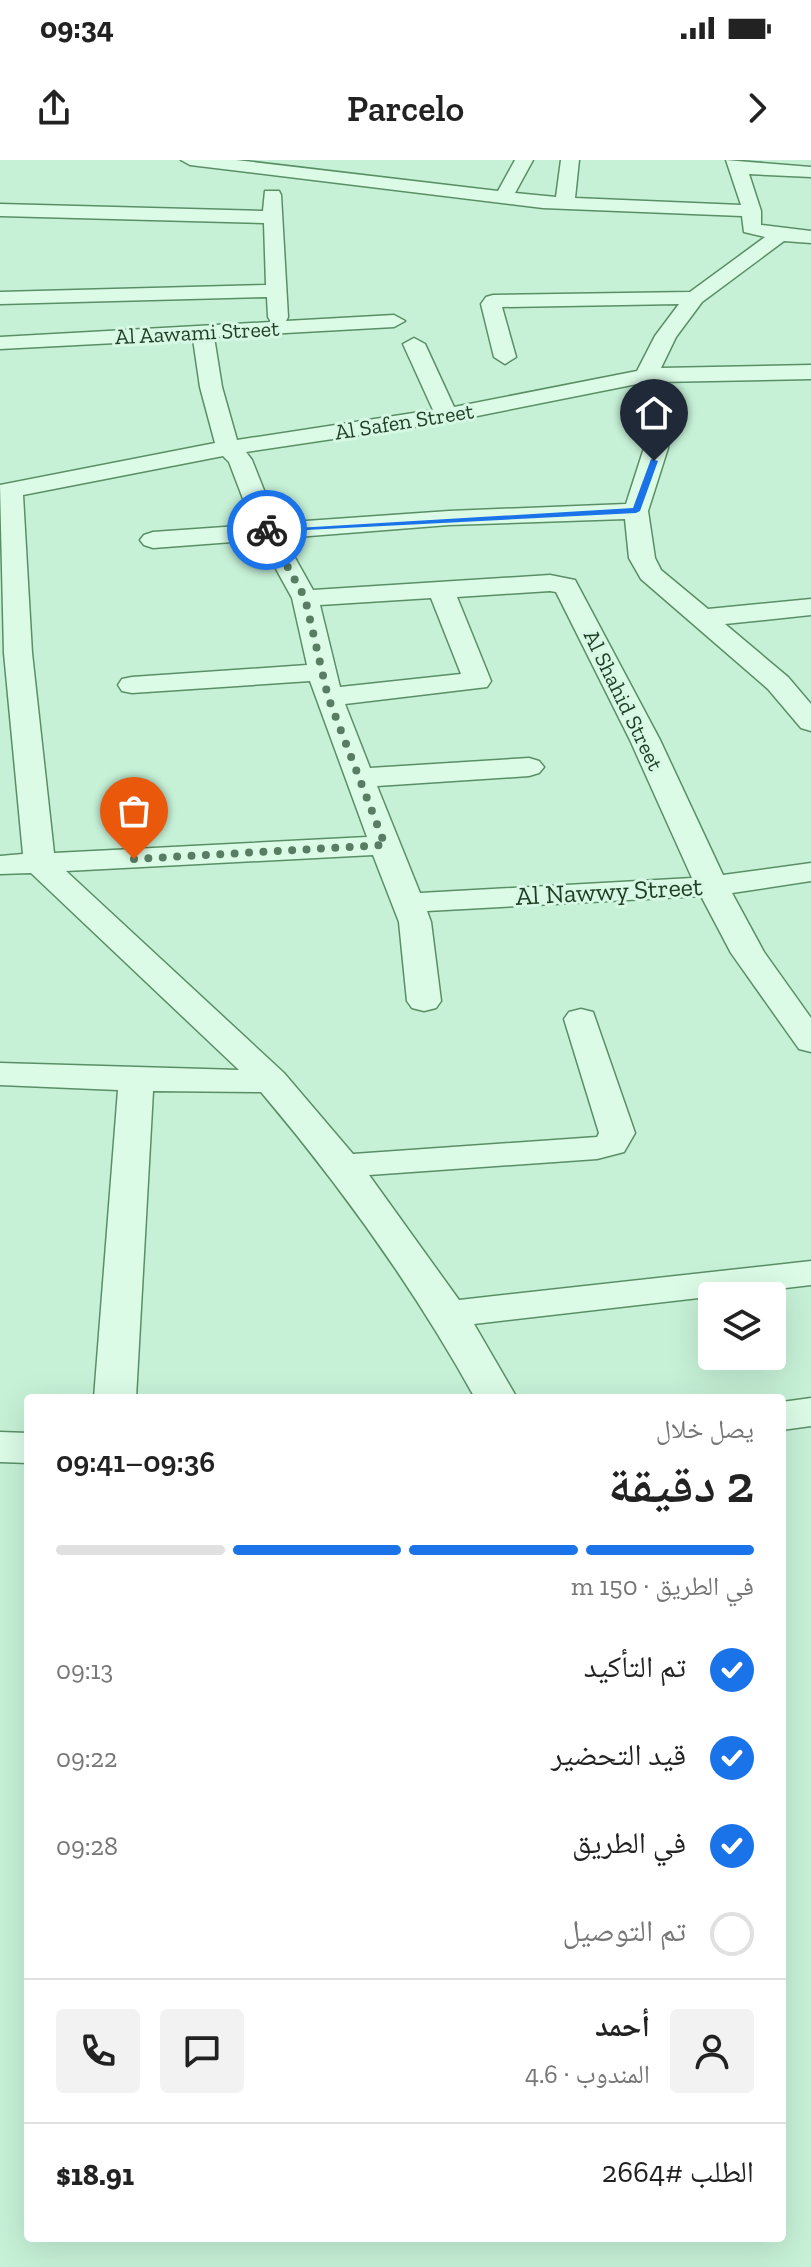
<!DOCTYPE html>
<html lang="ar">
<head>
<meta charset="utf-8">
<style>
  body { margin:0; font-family:"Zilla Slab","Noto Naskh Arabic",serif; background:#f2f2f2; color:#222; direction:rtl; height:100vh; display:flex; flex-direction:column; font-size:30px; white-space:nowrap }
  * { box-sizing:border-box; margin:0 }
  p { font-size:26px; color:#767676 }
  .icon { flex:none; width:44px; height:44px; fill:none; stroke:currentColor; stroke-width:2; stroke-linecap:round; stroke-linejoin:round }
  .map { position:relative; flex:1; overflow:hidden; direction:ltr }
  .details { position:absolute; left:24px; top:1234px; width:762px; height:848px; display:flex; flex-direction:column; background:#fff; border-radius:8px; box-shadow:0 8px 32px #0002; direction:rtl }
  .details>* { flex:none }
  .controls { position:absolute; left:698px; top:1122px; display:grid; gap:16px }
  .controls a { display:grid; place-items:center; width:88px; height:88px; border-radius:8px; background:#fff; box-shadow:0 8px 32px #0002; font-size:40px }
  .pin { position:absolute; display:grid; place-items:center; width:68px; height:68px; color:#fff; margin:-82px -34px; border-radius:50% 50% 50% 0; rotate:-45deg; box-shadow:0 0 8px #0007 }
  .pin .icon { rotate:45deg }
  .courier { position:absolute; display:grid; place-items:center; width:80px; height:80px; margin:-40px; border:6px solid #1a73e8; border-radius:50%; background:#fff; color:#222; box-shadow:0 2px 10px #0007 }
  .headline em { font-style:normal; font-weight:600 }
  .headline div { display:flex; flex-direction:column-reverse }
  .headline { display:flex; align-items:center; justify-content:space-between; height:136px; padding:0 32px }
  h1 { font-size:52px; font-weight:600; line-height:60px }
  .bar { display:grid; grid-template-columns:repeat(4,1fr); gap:12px 8px; align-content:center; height:96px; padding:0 32px }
  .bar i { height:10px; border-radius:6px; background:#e0e0e0 }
  .bar .selected { background:#1a73e8 }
  .bar p { grid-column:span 4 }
  .line { display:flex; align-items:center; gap:20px; padding:0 32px; border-top:2px solid #e0e0e0 }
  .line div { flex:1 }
  .round { display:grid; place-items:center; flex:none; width:84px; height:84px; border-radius:8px; background:#f2f2f2 }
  ol { padding:0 32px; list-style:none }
  li { display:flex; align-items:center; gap:24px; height:88px }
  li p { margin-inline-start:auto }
  li .icon { padding:8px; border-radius:50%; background:#1a73e8; color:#fff; stroke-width:4 }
  li:last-child { color:#767676 }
  li i { width:44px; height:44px; border:4px solid #e0e0e0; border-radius:50% }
  .status { display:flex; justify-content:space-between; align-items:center; height:56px; padding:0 40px; background:#fff; direction:ltr }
  .status svg { height:22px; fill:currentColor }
  header { display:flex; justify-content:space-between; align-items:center; height:104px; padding:0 32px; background:#fff; font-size:36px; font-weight:600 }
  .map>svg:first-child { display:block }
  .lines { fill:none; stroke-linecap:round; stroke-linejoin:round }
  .street-casing { stroke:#5a8f66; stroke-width:3 }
  .street { fill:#dbfbe7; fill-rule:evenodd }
  .route { fill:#1a73e8 }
  .done { stroke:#597d63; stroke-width:8; stroke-dasharray:0 14.4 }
  .labels { text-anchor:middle; stroke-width:6; stroke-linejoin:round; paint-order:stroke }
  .far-street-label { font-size:22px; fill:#1f3e24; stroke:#d7f8e4 }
  .street-label { font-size:26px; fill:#1f3e24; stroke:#d7f8e4 }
</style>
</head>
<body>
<div class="status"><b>09:34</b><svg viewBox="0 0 49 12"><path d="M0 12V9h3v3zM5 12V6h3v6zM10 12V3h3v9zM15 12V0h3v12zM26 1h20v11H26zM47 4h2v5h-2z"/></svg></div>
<header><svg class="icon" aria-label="forward" viewBox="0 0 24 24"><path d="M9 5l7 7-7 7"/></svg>Parcelo<svg class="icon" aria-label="share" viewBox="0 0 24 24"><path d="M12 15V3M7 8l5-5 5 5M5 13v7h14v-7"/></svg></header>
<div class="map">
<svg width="811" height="2107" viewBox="0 0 811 2107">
  <rect width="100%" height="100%" fill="#c6f1d7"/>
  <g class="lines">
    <defs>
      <g id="street">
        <path d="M181 0H236L498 31 515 0H533L515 33 556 37 561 0H579L575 38 741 45 726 0 811 7V17L749 14 761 51V65L811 71V83L784 81 702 142 676 177 661 208 811 205V219L658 222 669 270 668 288 648 351 655 398 661 410 708 449 811 439V455L725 464 788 517 811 544V571L801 568 768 529 641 419 629 398 625 359 449 365 284 378 313 430 550 415 575 420 660 580 723 715 811 703V721L732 733 764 792 811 858V892L799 889 731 793 701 736 427 751 431 762 441 841 436 848 424 851 412 848 407 841 399 762 373 695 66 711 284 913 353 994 597 977 599 973 564 859 569 852 581 849 593 852 635 973 624 992 597 999 369 1015 459 1140 811 1101V1125L474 1164 517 1238H475C414 1128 342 1028 261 932L153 931 136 1238H94L118 930 0 925V903L239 910 31 713 0 714V696L23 694 4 493 0 325 215 283 200 227 193 179 0 189V177L271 162 268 157 267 137 0 144V132L266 125 264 63 0 56V44L263 51 265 31H279L281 35 288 157 286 161 394 155 405 161 394 167 214 177 222 227 237 280 433 250 403 184 414 178 425 184 454 247 637 211 655 176 679 144 502 147 516 197 505 204 494 197 481 144 486 137 493 135 690 132 765 77 744 72 742 56 543 48 190 5ZM637 224 645 270 644 288 626 344 449 351 277 363 252 300 246 292 447 262ZM223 296 229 302 253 365 153 372 144 375 140 380 144 385 153 388 260 380 292 438 307 505 132 517 122 519 118 525 122 531 132 533 310 521 367 677 54 693 32 493 23 335ZM550 431 556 432 630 580 692 718 420 733 377 626 529 616 539 613 544 607 539 601 529 598 370 608 345 544 487 527 491 521 457 437ZM431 438 461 514 340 527 320 445Z"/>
        <polygon points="811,1238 811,1266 782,1270 782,1242"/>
        <polygon points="0,1272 28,1273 28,1303 0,1302"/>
      </g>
    </defs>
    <!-- street casing -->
    <use href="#street" class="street-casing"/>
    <!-- street -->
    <use href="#street" class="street"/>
  </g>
  <!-- route -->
  <polygon class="route" points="651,299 658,301 640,351 636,353 267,372 263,370 633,348"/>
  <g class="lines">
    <!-- done -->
    <polyline class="done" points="134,699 385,685 328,537 305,438 267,370"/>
  </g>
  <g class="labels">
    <!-- far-street labels -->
    <g class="far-street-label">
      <text transform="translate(197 172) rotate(-3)" y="8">Al Aawami Street</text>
      <text transform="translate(404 261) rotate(-9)" y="8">Al Safen Street</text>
      <text transform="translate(624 540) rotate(64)" y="8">Al Shahid Street</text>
    </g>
    <!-- street labels -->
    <g class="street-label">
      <text transform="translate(609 731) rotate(-3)" y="9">Al Nawwy Street</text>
    </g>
  </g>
</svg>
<div class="controls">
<a><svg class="icon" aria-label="layers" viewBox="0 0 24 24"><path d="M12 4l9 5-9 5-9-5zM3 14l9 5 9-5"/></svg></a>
</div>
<div class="pin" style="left:134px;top:699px;background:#ea580c"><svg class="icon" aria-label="bag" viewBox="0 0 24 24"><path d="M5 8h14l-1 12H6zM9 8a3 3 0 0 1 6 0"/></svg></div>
<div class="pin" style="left:654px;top:301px;background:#1f2937"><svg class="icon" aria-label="home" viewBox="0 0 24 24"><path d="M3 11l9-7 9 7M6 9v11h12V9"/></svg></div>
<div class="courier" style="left:267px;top:370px"><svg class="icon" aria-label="bike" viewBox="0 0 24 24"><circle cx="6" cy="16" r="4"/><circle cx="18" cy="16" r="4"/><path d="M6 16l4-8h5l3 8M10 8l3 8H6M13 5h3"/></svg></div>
<section class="details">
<div class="headline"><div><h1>2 دقيقة</h1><p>يصل خلال</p></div><em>09:36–09:41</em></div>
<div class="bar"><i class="selected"></i><i class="selected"></i><i class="selected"></i><i></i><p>في الطريق · 150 m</p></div>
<ol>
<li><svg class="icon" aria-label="check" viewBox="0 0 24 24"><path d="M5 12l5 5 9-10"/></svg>تم التأكيد<p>09:13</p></li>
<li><svg class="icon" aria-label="check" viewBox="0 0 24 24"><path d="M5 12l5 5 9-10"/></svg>قيد التحضير<p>09:22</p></li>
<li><svg class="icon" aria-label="check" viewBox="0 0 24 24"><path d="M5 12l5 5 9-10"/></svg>في الطريق<p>09:28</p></li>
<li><i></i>تم التوصيل</li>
</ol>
<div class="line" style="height:144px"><a class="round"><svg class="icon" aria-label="person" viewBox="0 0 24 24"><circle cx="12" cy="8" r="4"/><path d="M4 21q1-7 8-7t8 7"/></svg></a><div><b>أحمد</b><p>المندوب · 4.6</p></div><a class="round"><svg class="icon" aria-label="chat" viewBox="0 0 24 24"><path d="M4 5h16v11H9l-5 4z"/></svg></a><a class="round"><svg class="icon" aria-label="phone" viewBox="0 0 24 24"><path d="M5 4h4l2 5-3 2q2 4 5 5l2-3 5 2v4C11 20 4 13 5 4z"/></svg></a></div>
<div class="line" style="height:104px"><div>الطلب #2664</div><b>$18.91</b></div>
</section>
</div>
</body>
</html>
